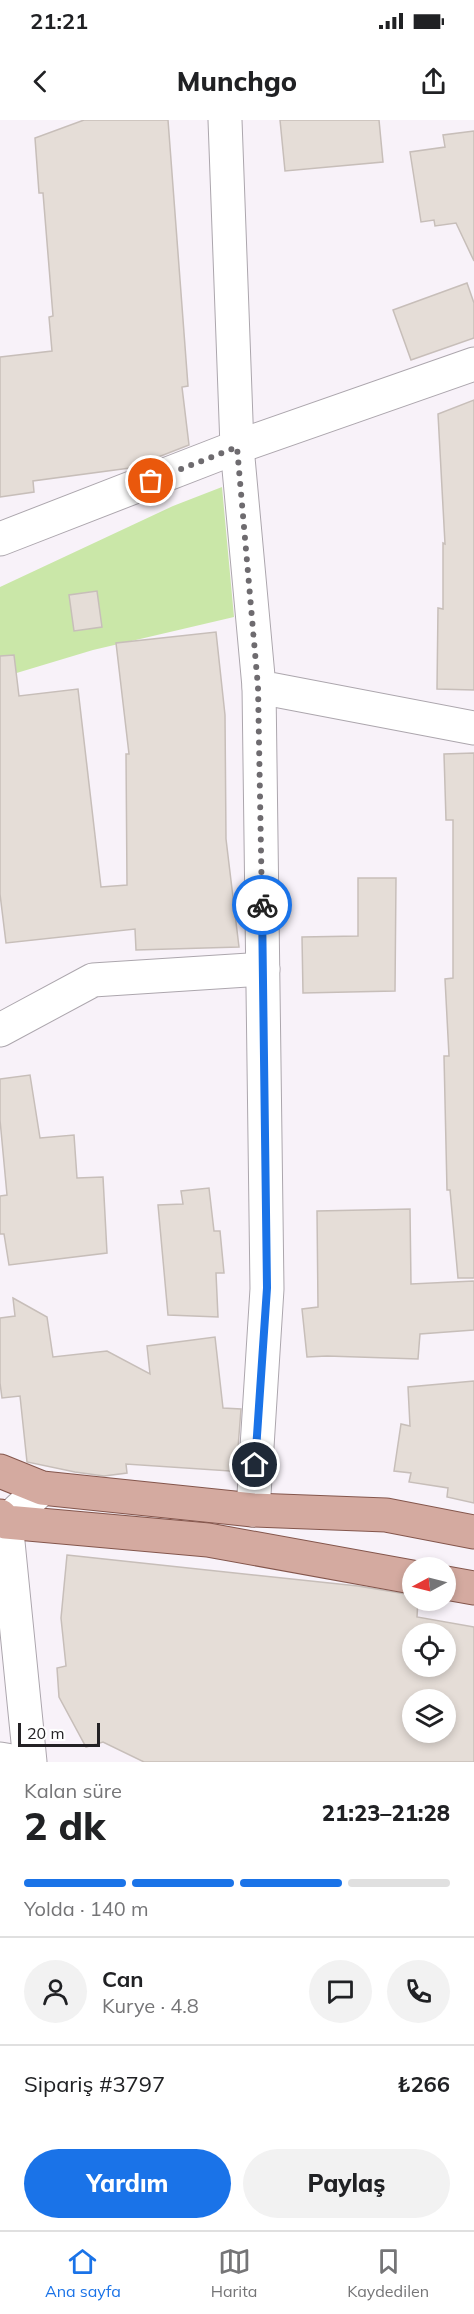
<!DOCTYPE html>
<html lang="tr">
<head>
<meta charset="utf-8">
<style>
  body { margin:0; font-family:Mulish,sans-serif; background:#f2f2f2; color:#202124; height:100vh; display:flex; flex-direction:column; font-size:22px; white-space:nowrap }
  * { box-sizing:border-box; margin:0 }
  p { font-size:20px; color:#757577 }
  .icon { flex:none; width:33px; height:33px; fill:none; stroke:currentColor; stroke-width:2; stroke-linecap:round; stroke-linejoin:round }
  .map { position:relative; height:1642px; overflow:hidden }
  .panel { display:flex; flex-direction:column; background:#fff; flex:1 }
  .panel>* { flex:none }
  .needle { width:39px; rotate:263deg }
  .buttons { position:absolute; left:402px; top:1437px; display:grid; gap:12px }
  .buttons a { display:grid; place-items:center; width:54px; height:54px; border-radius:50%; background:#fff; box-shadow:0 3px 9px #0003; font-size:30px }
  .scale { position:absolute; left:18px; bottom:15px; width:82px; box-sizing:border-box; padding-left:6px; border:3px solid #242225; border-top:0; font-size:16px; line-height:21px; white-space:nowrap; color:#242225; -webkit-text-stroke:4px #fff; paint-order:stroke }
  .pin { position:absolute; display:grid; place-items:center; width:51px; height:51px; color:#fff; margin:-26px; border:3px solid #fff; border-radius:50%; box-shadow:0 2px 6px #0007 }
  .courier { position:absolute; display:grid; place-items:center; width:60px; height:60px; margin:-30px; border:4px solid #1a73e8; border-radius:50%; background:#fff; color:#222; box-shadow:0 2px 8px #0007 }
  .summary em { font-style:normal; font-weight:800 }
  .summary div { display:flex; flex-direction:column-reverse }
  .summary { display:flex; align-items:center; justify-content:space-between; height:102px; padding:0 24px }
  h1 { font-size:39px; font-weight:800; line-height:45px }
  .bar { display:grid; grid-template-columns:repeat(4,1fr); gap:9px 6px; align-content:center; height:72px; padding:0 24px }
  .bar i { height:8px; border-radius:4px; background:#e0e0e0 }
  .bar .current { background:#1a73e8 }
  .bar p { grid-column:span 4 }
  .line { display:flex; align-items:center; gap:15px; padding:0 24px; border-top:2px solid #e0e0e0 }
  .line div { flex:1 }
  .round { display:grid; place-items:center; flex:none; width:63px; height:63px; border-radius:32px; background:#f2f2f2 }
  .button { display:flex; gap:12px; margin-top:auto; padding:12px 24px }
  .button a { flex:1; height:69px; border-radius:36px; background:#1a73e8; color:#fff; font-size:24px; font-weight:800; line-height:69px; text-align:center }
  .button a+a { background:#f2f2f2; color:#202124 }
  .status { display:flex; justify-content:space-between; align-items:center; height:42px; padding:0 30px; background:#fff; direction:ltr }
  .status svg { height:16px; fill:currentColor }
  header { display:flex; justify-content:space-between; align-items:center; height:78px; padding:0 24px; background:#fff; font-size:27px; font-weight:800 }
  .dock { display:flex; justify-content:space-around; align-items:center; height:84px; border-top:2px solid #e0e0e0; background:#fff; font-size:16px; color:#757577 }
  .dock a { display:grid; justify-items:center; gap:3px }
  .dock .current { color:#1a73e8 }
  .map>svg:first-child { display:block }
  .green { fill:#cae7a8 }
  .building { fill:#e5ddd7; stroke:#c7beb9; stroke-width:1.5; fill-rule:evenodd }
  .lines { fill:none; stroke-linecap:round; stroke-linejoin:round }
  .minor-casing { stroke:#aca6ad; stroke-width:35 }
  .major-casing { stroke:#84564c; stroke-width:35 }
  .minor { stroke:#fff; stroke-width:33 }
  .major { stroke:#d4aaa0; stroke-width:33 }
  .done { stroke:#6e6b6f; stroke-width:6; stroke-dasharray:0 10.8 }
  .route { stroke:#1a73e8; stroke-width:8 }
</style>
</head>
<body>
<div class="status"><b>21:21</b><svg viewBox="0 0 49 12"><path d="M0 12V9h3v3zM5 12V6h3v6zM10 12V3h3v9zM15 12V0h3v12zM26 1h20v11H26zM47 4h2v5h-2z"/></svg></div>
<header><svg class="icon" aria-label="back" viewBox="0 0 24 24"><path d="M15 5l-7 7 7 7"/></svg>Munchgo<svg class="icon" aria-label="share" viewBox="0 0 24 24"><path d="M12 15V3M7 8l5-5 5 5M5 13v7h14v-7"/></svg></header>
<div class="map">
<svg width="474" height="1642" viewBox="0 0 474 1642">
  <rect width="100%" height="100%" fill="#f8f2f9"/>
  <!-- green -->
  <polygon class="green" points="222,367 234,497 93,530 0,558 0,467 173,386"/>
  <!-- building -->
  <g class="building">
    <polygon points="84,0 168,0 188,266 182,267 189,325 130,348 33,361 34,372 0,377 0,237 52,231 49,197 53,196 43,73 39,73 35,18"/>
    <polygon points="280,0 379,0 383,42 285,51"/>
    <polygon points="474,11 474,141 456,103 435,106 434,100 421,102 410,32 445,27 443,15"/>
    <polygon points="467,163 474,183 474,218 411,240 393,190"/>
    <polygon points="474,280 474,570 437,569 438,488 443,489 443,423 445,424 438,294"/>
    <polygon points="97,471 102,507 74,511 69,475"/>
    <polygon points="216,512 225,595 226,719 239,827 136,830 135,809 6,823 0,774 0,536 14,535 19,576 78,569 101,767 127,765 126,634 129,634 116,523"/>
    <polygon points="474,633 474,1158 458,1158 450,1070 447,1070 444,936 449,936 445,859 453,858 453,700 446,700 444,634"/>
    <polygon points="358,758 396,758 395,871 303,873 302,817 358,816"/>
    <polygon points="30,955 40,1018 74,1015 77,1058 103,1057 107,1133 9,1145 4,1114 0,1114 0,1076 7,1075 0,1000 0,959"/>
    <polygon points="209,1068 214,1111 220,1111 224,1153 216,1153 218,1197 168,1195 158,1085 183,1084 181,1071"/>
    <polygon points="410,1089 411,1164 474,1161 474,1210 420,1214 418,1239 327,1236 307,1237 302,1189 318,1187 317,1091"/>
    <polygon points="13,1178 47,1197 53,1237 107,1231 150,1254 147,1226 215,1217 223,1288 241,1289 237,1341 231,1340 230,1351 126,1344 127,1353 104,1356 75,1352 27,1342 20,1276 2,1278 0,1263 0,1198 15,1196"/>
    <polygon points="474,1261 474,1383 447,1377 448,1368 409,1362 411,1353 394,1351 401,1304 410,1306 408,1267"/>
    <path d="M67 1435 358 1466 412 1475V1480H418L417 1497 474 1507V1642H144L103 1622 86 1627 59 1577 57 1548 66 1546 61 1498ZM412 1514H446V1546H412ZM412 1580H446V1612H412Z"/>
  </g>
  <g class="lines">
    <defs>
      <g id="minor">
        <polyline points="225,0 237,327 259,567 474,608"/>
        <polyline points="0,419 237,327 474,244"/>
        <polyline points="0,910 93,860 263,849"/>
        <polyline points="253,1390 267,1169 259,567"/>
        <polyline points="0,1639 18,1642"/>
        <polyline points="30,1642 6,1402 42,1368"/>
      </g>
      <g id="major">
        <polyline points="0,1351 42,1368 253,1390 386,1395 474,1412"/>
        <polyline points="0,1396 6,1402 208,1420 412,1457"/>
        <polyline points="446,1463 474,1468"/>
      </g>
    </defs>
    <!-- minor casing -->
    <use href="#minor" class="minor-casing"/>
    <!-- major casing -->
    <use href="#major" class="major-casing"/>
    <!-- minor -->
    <use href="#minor" class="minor"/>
    <!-- major -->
    <use href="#major" class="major"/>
  </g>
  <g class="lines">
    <!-- done -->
    <polyline class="done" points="151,361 237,327 258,567 262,785"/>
    <!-- route -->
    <polyline class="route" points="255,1345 267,1168 262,785"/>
  </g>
</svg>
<div class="buttons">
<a><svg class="needle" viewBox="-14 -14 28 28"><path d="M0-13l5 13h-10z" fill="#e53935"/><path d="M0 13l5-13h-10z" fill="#757577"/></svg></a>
<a><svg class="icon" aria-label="locate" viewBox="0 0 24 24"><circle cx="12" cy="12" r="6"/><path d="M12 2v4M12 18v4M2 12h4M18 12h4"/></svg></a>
<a><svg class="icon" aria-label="layers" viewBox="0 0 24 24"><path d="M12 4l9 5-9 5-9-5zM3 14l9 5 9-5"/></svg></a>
</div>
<div class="scale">20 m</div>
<div class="pin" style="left:151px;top:361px;background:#ea580c"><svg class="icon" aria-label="bag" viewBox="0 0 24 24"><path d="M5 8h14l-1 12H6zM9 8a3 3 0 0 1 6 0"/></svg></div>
<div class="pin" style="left:255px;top:1345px;background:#1f2937"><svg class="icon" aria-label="home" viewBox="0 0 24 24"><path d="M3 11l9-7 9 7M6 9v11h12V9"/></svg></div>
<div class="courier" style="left:262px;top:785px"><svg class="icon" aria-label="bike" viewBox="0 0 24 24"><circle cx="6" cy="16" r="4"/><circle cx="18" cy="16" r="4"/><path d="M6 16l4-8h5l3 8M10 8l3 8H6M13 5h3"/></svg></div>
</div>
<section class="panel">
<div class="summary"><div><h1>2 dk</h1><p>Kalan süre</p></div><em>21:23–21:28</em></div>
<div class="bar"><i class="current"></i><i class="current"></i><i class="current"></i><i></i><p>Yolda · 140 m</p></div>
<div class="line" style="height:108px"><a class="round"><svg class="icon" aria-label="person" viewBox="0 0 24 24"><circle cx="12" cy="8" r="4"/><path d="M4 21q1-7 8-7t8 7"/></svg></a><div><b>Can</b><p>Kurye · 4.8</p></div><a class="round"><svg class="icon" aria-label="chat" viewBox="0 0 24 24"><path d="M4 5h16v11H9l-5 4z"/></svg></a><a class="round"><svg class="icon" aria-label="phone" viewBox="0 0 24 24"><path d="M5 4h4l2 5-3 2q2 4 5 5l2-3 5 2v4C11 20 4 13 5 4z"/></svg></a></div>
<div class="line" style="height:78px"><div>Sipariş #3797</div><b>₺266</b></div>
<div class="button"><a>Yardım</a><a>Paylaş</a></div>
</section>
<nav class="dock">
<a class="current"><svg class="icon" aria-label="home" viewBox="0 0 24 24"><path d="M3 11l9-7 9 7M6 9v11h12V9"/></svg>Ana sayfa</a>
<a><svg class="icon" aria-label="map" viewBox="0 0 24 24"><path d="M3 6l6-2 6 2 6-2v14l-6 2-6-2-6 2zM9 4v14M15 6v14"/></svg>Harita</a>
<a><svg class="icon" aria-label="saved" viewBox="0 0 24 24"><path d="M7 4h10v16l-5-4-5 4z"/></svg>Kaydedilen</a>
</nav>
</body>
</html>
